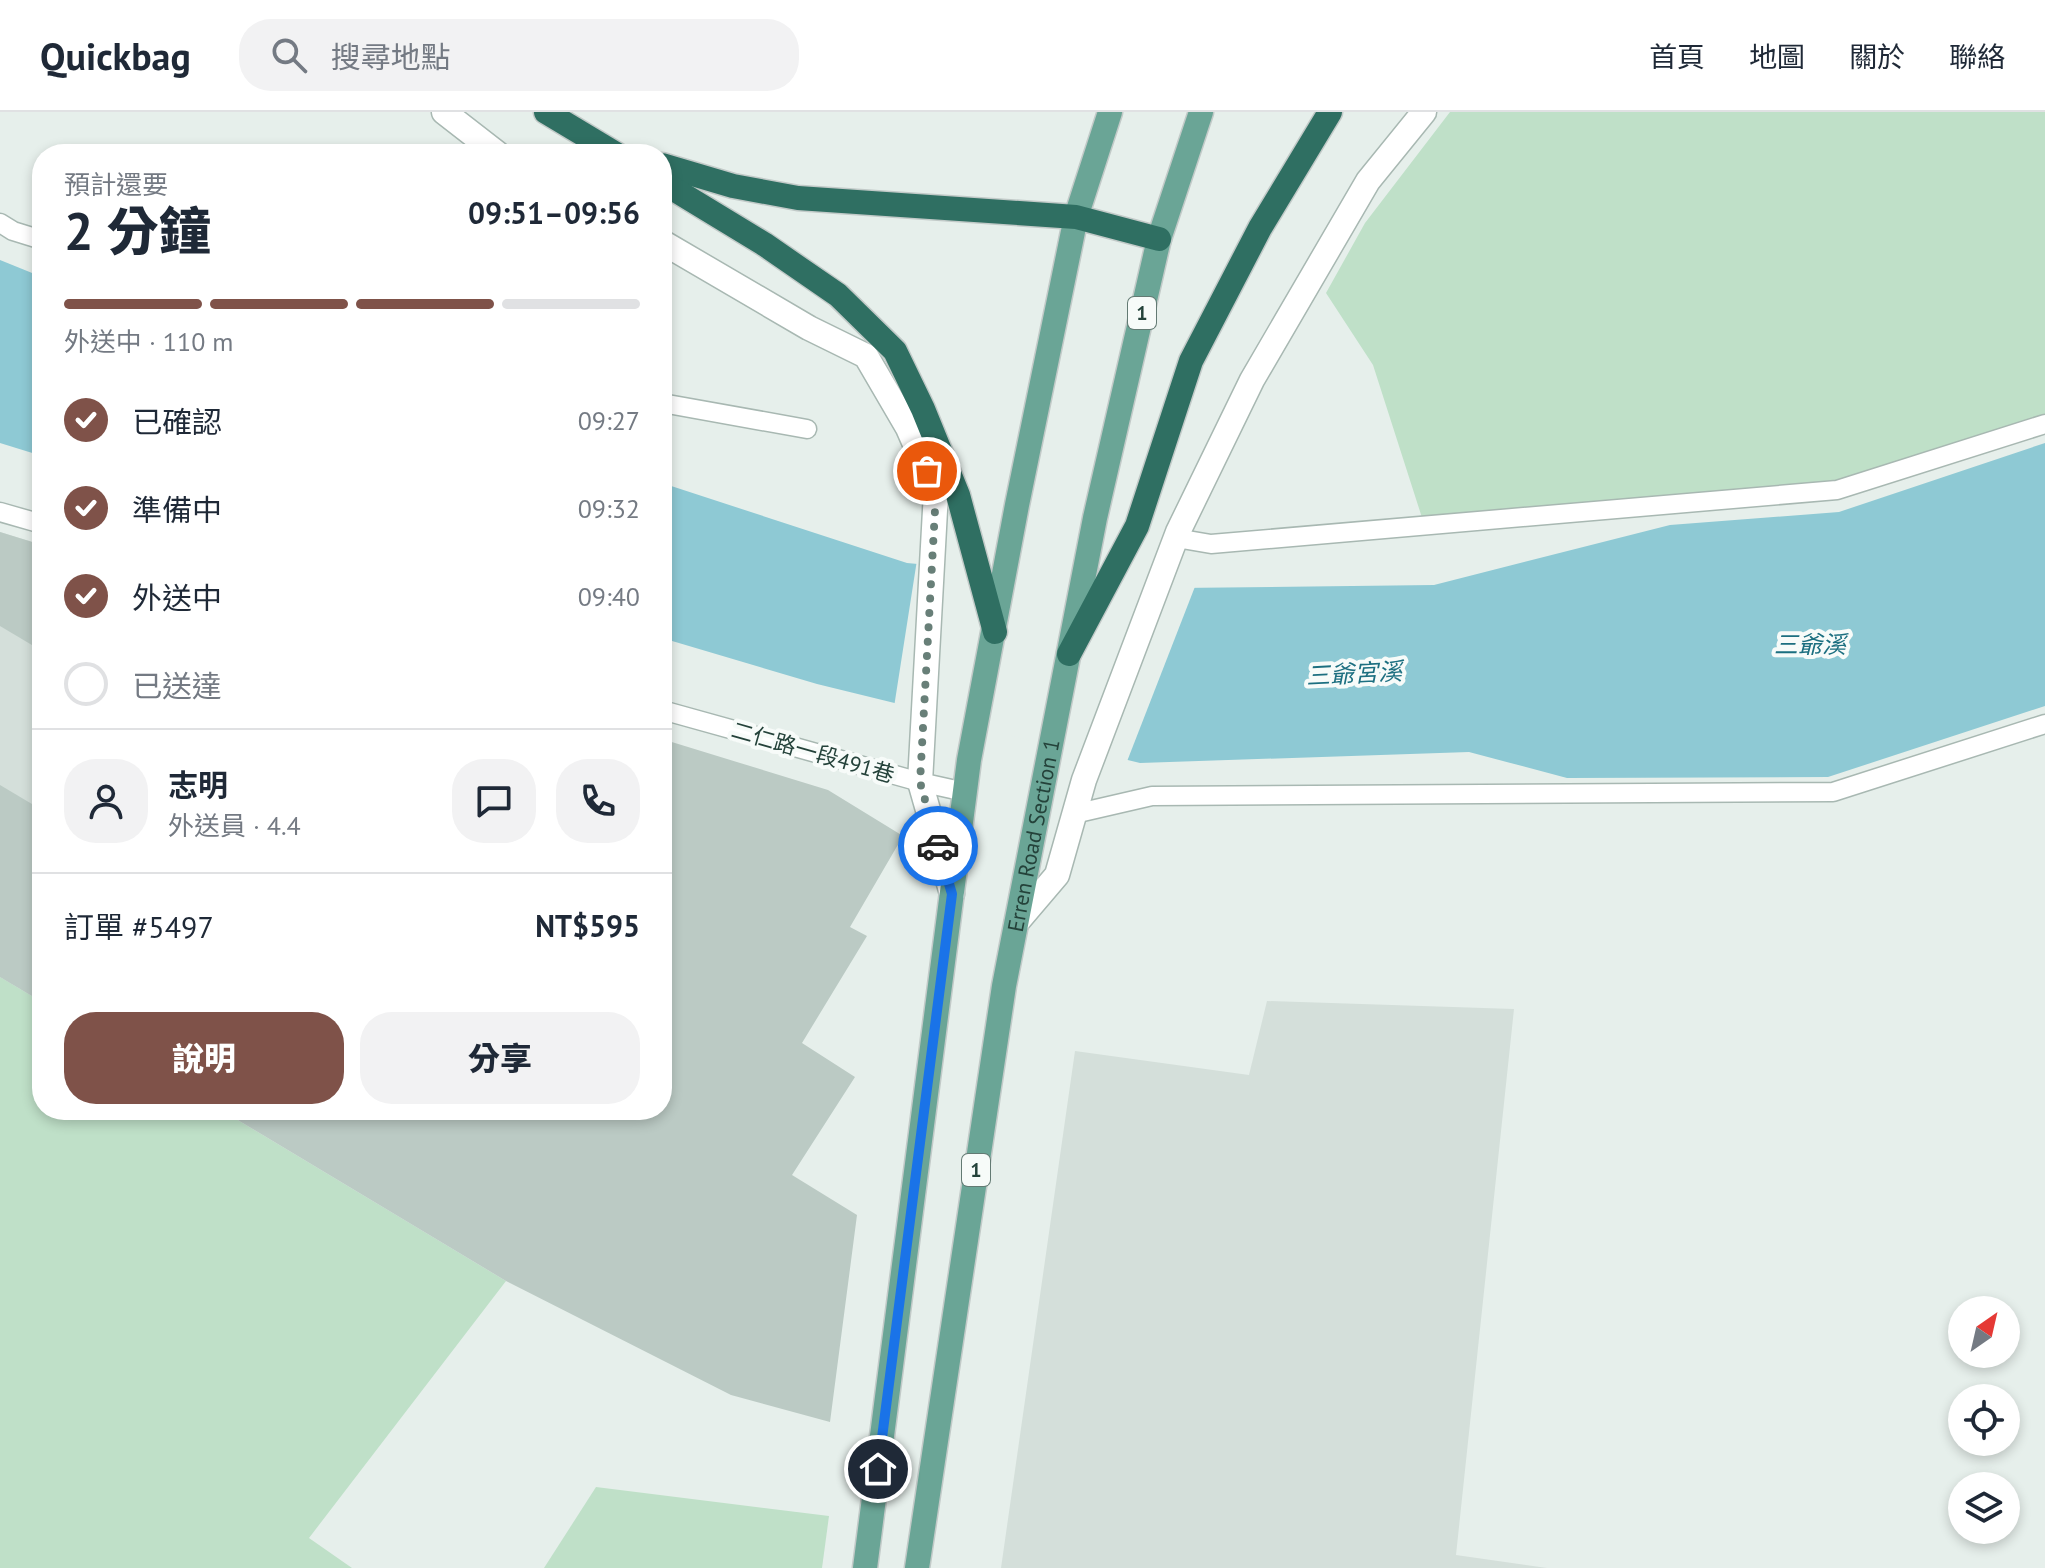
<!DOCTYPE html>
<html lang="zh-TW">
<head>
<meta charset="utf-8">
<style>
  body { margin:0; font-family:"PT Sans","Noto Sans TC",sans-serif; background:#f2f2f3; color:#1f2937; height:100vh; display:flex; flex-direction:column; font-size:30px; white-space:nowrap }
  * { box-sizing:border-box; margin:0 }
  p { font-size:26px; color:#747a83 }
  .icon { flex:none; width:44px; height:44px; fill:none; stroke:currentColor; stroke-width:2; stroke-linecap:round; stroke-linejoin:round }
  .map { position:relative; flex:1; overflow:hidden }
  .sheet { position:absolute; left:32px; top:32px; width:640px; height:976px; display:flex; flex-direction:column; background:#fff; border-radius:32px; box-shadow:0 4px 12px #0003 }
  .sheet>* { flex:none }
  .needle { width:52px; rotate:34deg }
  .tools { position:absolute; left:1948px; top:1184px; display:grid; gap:16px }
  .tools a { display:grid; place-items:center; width:72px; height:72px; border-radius:50%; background:#fff; box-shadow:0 4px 12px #0003; font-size:40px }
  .pin { position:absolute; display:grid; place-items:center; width:68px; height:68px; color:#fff; margin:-34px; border:4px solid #fff; border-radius:50%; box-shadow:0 2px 8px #0007 }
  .courier { position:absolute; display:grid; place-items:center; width:80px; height:80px; margin:-40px; border:6px solid #1a73e8; border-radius:50%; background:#fff; color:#222; box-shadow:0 2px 10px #0007 }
  .head em { font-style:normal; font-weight:800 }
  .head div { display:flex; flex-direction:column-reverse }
  .head { display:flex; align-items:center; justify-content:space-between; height:136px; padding:0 32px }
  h1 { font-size:52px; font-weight:800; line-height:60px }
  .bar { display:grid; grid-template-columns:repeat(4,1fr); gap:12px 8px; align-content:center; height:96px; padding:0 32px }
  .bar i { height:10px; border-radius:6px; background:#e0e1e3 }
  .bar .active { background:#7f5249 }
  .bar p { grid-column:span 4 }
  .line { display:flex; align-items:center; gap:20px; padding:0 32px; border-top:2px solid #e0e1e3 }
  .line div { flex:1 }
  .round { display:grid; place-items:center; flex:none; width:84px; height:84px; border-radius:32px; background:#f2f2f3 }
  ol { padding:0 32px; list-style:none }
  li { display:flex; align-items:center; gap:24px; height:88px }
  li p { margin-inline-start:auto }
  li .icon { padding:8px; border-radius:50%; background:#7f5249; color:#fff; stroke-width:4 }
  li:last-child { color:#747a83 }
  li i { width:44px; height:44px; border:4px solid #e0e1e3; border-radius:50% }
  .action { display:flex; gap:16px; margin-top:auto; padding:16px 32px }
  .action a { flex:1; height:92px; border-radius:32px; background:#7f5249; color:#fff; font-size:32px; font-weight:800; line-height:92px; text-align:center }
  .action a+a { background:#f2f2f3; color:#1f2937 }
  header { display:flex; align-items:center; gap:48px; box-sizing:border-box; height:112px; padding:0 40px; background:#fff; border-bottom:2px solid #e0e1e3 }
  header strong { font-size:38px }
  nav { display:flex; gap:44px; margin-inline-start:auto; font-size:28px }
  .search { width:560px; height:72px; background:#f2f2f3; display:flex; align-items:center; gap:20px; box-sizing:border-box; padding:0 28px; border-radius:32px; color:#747a83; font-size:30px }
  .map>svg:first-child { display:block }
  .built { fill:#d4dfda }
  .green { fill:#bfe0c8 }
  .water { fill:#8ec9d4 }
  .pier { fill:#e6efeb }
  .building { fill:#bbcac4 }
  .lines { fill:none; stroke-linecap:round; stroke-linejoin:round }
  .lane-casing { stroke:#a8b8b2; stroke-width:21 }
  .street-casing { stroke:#a8b8b2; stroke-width:27 }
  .primary-casing { stroke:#c2cac8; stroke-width:27 }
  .highway-casing { stroke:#c2cac8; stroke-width:27 }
  .lane { stroke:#fff; stroke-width:18 }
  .street { stroke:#fff; stroke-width:24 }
  .primary { stroke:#6aa596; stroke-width:24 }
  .highway { stroke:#2f6f62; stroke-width:24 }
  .done { stroke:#687f78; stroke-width:8; stroke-dasharray:0 14.4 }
  .route { stroke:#1a73e8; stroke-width:10 }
  .labels { text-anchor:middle; stroke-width:8; stroke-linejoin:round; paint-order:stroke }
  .shield { fill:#f7fbf9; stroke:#637a73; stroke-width:2 }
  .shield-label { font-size:20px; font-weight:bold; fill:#24423a }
  .street-label { font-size:22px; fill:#24423a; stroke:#f7fbf9 }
  .water-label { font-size:24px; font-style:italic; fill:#1c6f80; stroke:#f7fbf9 }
</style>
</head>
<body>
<header>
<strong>Quickbag</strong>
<div class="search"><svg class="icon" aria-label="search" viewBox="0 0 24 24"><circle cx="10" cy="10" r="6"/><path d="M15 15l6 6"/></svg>搜尋地點</div>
<nav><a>首頁</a><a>地圖</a><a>關於</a><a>聯絡</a></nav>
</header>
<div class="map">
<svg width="2045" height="1456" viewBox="0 0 2045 1456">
  <rect width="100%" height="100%" fill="#e6efeb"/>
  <!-- built -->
  <g class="built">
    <polygon points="0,420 42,433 42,890 0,865"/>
    <polygon points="1267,889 1514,897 1456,1443 1547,1456 1001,1456 1075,939 1249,963"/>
  </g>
  <!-- green -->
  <g class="green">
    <polygon points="1450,0 2045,0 2045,312 1837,378 1425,415 1373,253 1326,181 1365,111"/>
    <polygon points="0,865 42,890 42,998 221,998 506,1169 309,1426 352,1456 0,1456"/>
    <polygon points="596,1375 829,1404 822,1456 544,1456"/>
  </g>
  <!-- water -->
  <g class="water">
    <polygon points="0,148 42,165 42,344 0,331"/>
    <polygon points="2045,331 2045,594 1828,665 1567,666 1469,640 1140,651 817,572 662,526 662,371 907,451 1178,476 1434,473 1670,413 1839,400"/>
  </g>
  <!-- pier -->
  <polygon class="pier" points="917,448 1196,472 1126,652 894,595"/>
  <!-- building -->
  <g class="building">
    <polygon points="0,420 42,433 42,539 0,514"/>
    <polygon points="662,627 828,678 903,724 850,815 867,824 802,931 855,965 792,1063 857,1103 830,1310 731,1283 506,1169 221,998 662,998"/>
    <polygon points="0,673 42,698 42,890 0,865"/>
  </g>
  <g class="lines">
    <defs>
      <g id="lane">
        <polyline points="0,111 13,119 42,128"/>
        <polyline points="662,291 807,317"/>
        <polyline points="0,400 42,412"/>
        <polyline points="1176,426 1211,432 1837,378 2045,312"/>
        <polyline points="662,598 920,670 965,680"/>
        <polyline points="1074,702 1152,684 1833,680 2045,612"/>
      </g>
      <g id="street">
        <polyline points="444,0 498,42"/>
        <polyline points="662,130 809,216 866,244 908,316 936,380 920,670 952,782"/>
        <polyline points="1017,810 1057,763 1084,668 1178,420 1252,268 1368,69 1424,0"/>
      </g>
      <g id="primary">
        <polyline points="865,1456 969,648 1017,393 1076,105 1110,0"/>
        <path id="s1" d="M917 1456 1004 874 1095 406 1159 127 1201 0"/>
      </g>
      <g id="highway">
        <polyline points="546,0 616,42"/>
        <polyline points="662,53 733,74 798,86 1076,105 1159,127"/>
        <polyline points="662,70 764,132 838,183 895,239 923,297 958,383 995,520"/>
        <polyline points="1069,542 1137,414 1191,249 1260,116 1330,0"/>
      </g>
    </defs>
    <!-- lane casing -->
    <use href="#lane" class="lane-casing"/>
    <!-- street casing -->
    <use href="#street" class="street-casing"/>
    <!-- primary casing -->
    <use href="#primary" class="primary-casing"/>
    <!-- highway casing -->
    <use href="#highway" class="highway-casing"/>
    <!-- lane -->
    <use href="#lane" class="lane"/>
    <!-- street -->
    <use href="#street" class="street"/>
    <!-- primary -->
    <use href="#primary" class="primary"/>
    <!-- highway -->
    <use href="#highway" class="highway"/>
  </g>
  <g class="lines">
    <!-- done -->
    <polyline class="done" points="927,359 936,380 920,670 938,734"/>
    <!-- route -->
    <polyline class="route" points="878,1357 952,782 938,734"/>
  </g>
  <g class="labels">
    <!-- shield labels -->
    <g class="shield">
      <rect x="1128" y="185" width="28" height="32" rx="6"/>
      <rect x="962" y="1042" width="28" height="32" rx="6"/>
    </g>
    <g class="shield-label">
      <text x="1142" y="208">1</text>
      <text x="976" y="1065">1</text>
    </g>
    <!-- street labels -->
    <g class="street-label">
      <text transform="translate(813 640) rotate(16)" y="8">二仁路一段491巷</text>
      <text dy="8" stroke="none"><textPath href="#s1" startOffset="742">Erren Road Section 1</textPath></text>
    </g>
    <!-- water labels -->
    <g class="water-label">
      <text x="1810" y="541">三爺溪</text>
      <text transform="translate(1354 562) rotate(-3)" y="8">三爺宮溪</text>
    </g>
  </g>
</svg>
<div class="tools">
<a><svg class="needle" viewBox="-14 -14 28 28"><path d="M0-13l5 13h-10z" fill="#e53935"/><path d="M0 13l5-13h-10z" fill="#747a83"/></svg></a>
<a><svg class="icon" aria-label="locate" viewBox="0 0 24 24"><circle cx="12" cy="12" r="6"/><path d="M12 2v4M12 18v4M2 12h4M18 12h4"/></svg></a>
<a><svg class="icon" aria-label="layers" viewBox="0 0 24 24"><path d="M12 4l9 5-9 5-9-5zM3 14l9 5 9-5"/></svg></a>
</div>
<div class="pin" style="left:927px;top:359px;background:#ea580c"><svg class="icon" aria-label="bag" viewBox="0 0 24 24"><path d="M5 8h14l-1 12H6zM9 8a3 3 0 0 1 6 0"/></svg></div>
<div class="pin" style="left:878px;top:1357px;background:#1f2937"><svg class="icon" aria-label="home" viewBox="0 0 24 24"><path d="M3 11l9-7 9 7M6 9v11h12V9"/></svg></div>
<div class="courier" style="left:938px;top:734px"><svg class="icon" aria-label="car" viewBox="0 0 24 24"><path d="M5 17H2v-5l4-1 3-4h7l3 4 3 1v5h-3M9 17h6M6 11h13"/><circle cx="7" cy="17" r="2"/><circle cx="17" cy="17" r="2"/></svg></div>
<section class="sheet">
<div class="head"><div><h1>2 分鐘</h1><p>預計還要</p></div><em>09:51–09:56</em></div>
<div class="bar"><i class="active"></i><i class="active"></i><i class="active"></i><i></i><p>外送中 · 110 m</p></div>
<ol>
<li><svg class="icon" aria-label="check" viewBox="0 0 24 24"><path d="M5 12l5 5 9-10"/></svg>已確認<p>09:27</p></li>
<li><svg class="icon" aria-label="check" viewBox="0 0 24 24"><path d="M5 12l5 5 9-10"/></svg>準備中<p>09:32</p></li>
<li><svg class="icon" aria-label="check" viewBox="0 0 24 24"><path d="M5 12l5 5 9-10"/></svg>外送中<p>09:40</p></li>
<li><i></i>已送達</li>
</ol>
<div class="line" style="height:144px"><a class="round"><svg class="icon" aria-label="person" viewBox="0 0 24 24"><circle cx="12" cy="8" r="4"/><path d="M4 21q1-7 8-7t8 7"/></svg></a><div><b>志明</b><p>外送員 · 4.4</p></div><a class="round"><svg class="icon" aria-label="chat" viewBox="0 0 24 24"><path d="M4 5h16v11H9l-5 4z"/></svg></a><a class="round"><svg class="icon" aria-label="phone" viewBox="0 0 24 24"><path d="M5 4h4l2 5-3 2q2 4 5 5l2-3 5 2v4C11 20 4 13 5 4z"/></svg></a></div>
<div class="line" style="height:104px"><div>訂單 #5497</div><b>NT$595</b></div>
<div class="action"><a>說明</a><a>分享</a></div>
</section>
</div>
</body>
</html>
